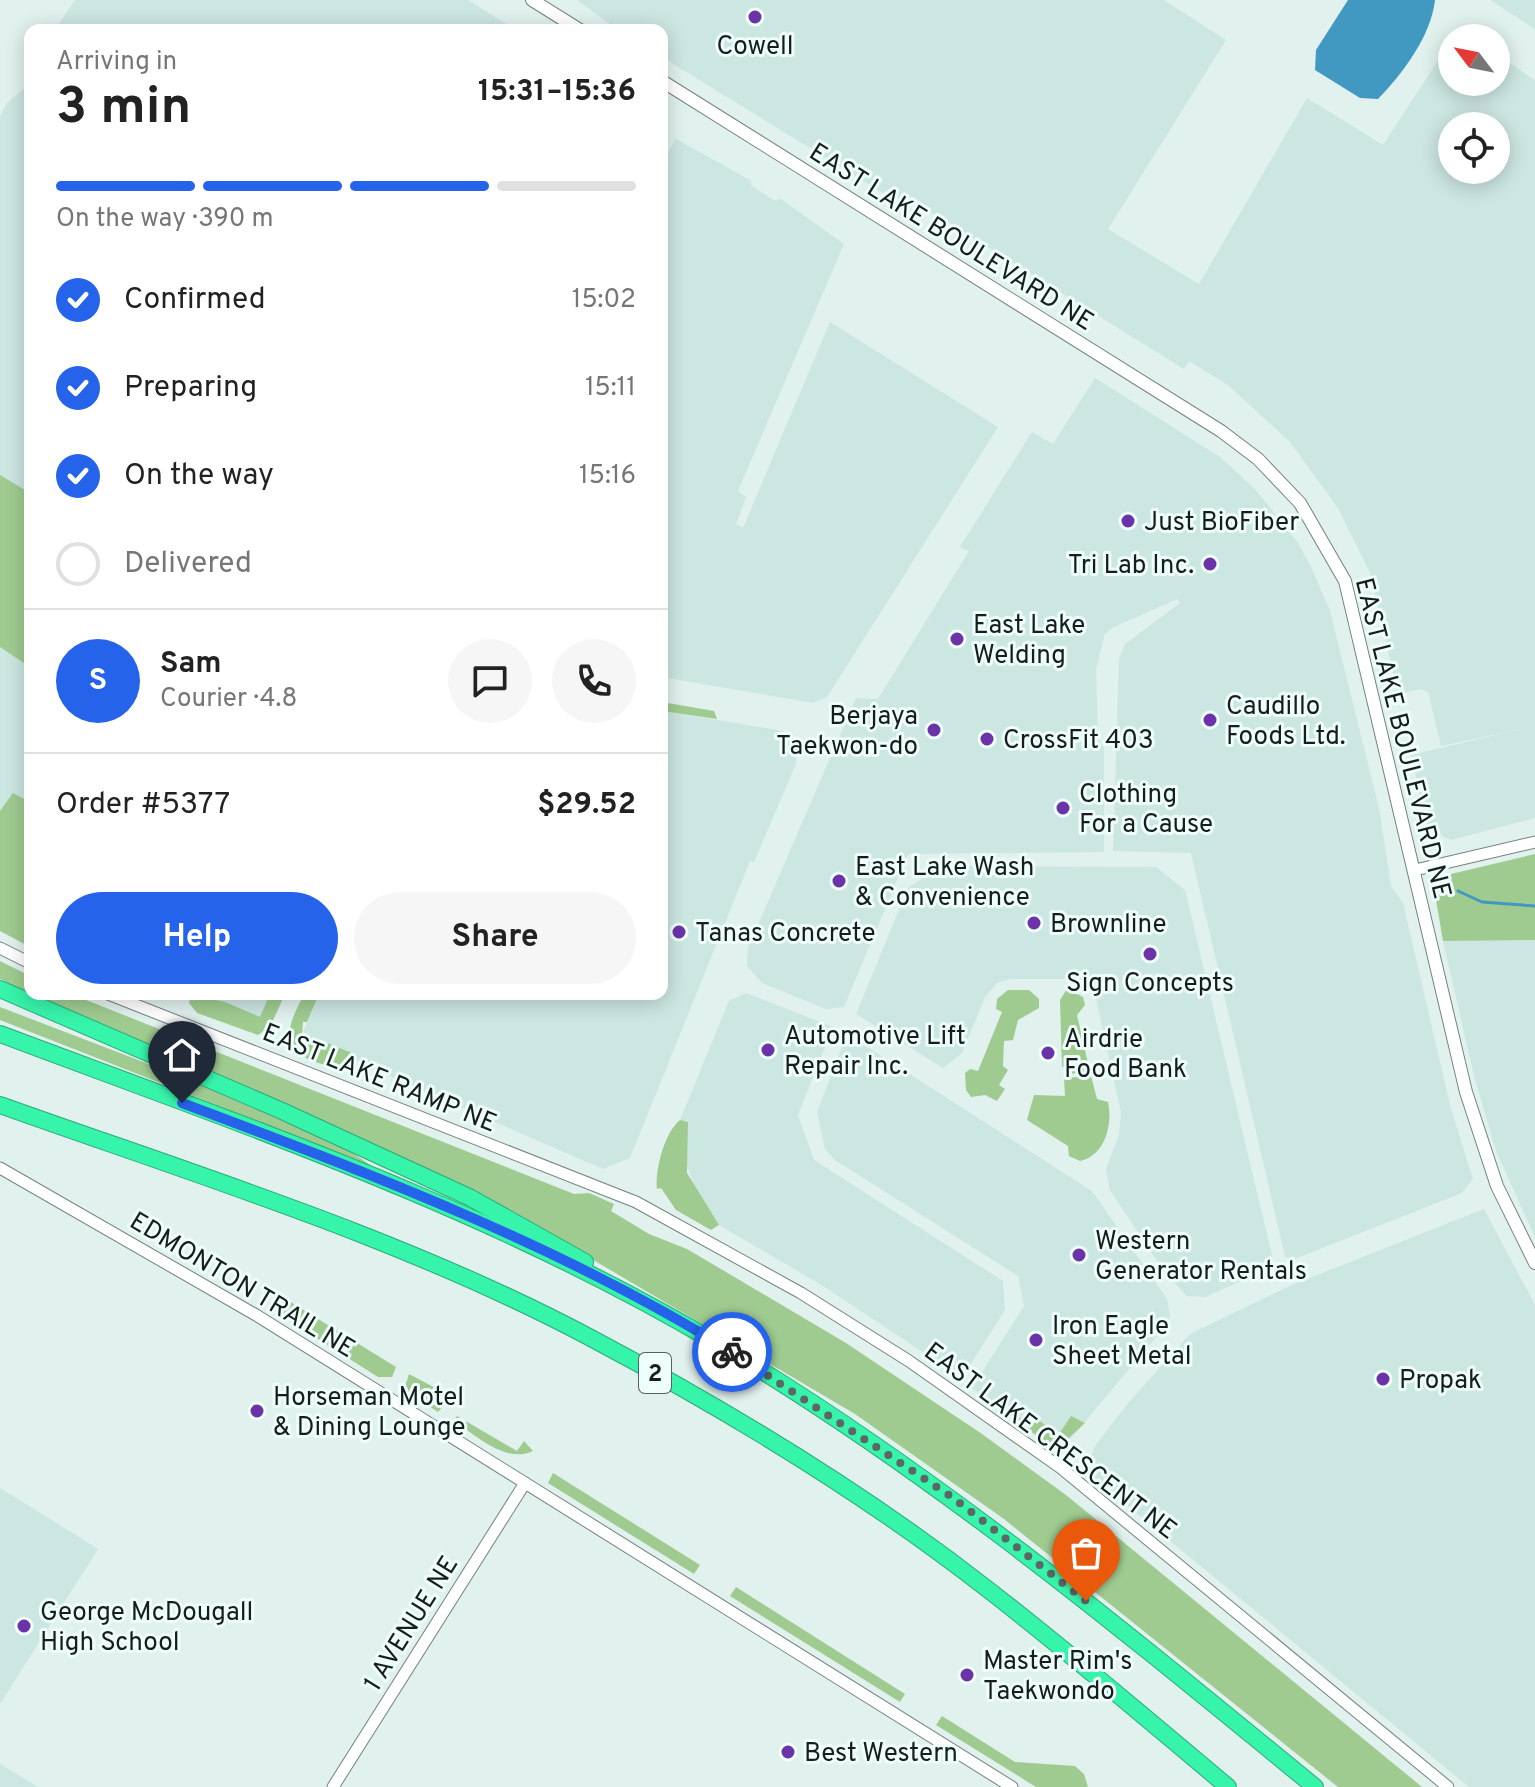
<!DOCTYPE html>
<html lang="en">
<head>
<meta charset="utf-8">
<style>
  body { margin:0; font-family:Overpass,sans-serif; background:#f6f6f6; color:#222; height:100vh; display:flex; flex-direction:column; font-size:30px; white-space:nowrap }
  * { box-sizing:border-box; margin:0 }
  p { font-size:26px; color:#767676 }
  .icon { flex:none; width:44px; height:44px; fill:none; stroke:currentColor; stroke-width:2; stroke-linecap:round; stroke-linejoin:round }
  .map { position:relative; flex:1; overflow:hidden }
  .details { position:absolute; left:24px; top:24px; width:644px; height:976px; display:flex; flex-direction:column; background:#fff; border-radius:16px; box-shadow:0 4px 20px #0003 }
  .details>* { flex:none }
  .needle { width:52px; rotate:302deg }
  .fabs { position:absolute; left:1438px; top:24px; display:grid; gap:16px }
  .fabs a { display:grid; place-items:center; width:72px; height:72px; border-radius:50%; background:#fff; box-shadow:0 4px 20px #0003; font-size:40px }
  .pin { position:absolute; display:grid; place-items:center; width:68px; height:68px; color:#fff; margin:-82px -34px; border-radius:50% 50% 50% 0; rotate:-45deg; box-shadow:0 0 8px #0007 }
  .pin .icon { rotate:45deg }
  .courier { position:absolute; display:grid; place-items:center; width:80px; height:80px; margin:-40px; border:6px solid #2563eb; border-radius:50%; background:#fff; color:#222; box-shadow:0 2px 10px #0007 }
  .overview em { font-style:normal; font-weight:700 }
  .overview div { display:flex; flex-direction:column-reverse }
  .overview { display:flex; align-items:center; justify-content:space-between; height:136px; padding:0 32px }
  h1 { font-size:52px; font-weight:700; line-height:60px }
  .bar { display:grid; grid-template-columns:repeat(4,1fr); gap:12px 8px; align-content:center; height:96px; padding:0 32px }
  .bar i { height:10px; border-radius:6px; background:#e0e0e0 }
  .bar .on { background:#2563eb }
  .bar p { grid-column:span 4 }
  .line { display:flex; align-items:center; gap:20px; padding:0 32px; border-top:2px solid #e0e0e0 }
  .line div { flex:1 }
  .round { display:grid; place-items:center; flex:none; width:84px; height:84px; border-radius:42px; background:#f6f6f6 }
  ol { padding:0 32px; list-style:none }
  li { display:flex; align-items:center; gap:24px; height:88px }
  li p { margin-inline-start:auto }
  li .icon { padding:8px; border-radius:50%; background:#2563eb; color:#fff; stroke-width:4 }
  li:last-child { color:#767676 }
  li i { width:44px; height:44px; border:4px solid #e0e0e0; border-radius:50% }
  .button { display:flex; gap:16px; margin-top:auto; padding:16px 32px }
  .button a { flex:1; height:92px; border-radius:48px; background:#2563eb; color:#fff; font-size:32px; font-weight:700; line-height:92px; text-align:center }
  .button a+a { background:#f6f6f6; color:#222 }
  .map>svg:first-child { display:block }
  .built { fill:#cce6e2; fill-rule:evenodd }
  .green { fill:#9fcb90 }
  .water { fill:#4199c2 }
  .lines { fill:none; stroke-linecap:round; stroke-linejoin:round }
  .stream { stroke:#4199c2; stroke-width:3 }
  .tertiary-casing { stroke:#738280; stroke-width:13 }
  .secondary-casing { stroke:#738280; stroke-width:14 }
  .motorway-casing { stroke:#2ca979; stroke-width:18 }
  .tertiary { stroke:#fff; stroke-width:11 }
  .secondary { stroke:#fff; stroke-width:12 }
  .motorway { stroke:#37f4ab; stroke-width:16 }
  .done { stroke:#5d6766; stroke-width:8; stroke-dasharray:0 14.4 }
  .route { stroke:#2563eb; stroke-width:10 }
  .poi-dot { fill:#6c33a9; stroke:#edfefb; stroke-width:3 }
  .labels { text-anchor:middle; stroke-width:6; stroke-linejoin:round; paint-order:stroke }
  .shield { fill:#edfefb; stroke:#57605f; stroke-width:2 }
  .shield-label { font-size:24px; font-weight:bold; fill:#171d1c }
  .poi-label { font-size:26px; fill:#171d1c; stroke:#edfefb; text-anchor:start }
  .street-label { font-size:26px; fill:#171d1c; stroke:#edfefb }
</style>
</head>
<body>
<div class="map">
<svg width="1535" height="1787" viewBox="0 0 1535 1787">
  <rect width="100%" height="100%" fill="#e0f1ee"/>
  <!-- built -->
  <g class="built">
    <polygon points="75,0 468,0 516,30 55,30"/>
    <path d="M577 0H1164L1226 40 1108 229 1199 284 1307 98 1383 145 1452 39V82H1496V54L1535 80V818L1451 840 1428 829 1411 755 1525 728 1441 746 1428 692 1421 689 1398 694 1370 573 1338 508 1290 442 1228 385 1189 361 1184 369 936 215 883 193 662 57V30H618ZM1452 126H1496V170H1452Z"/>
    <polygon points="1490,0 1535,0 1535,29"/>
    <polygon points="30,83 30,921 0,908 0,116 7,103"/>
    <polygon points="676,139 750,180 752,186 774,200 781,199 844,244 738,491 746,497 736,524 743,528 830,322 998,427 827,697 813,703 662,677 662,152 668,152"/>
    <polygon points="1095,378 1220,457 1255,489 1298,543 1312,569 1330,611 1379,808 1391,886 1403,903 1451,1109 1473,1179 1462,1193 1292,1260 1285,1256 1191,853 1113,851 1119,659 1125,644 1180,603 1177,599 1112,628 1105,634 1096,669 1098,738 1104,748 1104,852 908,854 844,1007 826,1009 762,983 747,966 748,948 856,698 878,699 969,551 960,547 1032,432 1053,444"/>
    <polygon points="662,711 783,731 795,739 796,764 754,862 750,861 630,1158 603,1169 371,1068 303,1032 319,994 662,994"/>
    <polygon points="941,866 1156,867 1185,890 1273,1260 1270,1268 1205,1297 1187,1296 1165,1273 1110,1190 1106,1169 1119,1135 1121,1112 1096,998 1085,984 1068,979 1010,979 997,983 985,997 962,1053 943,1068 856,1014 908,888"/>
    <polygon points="1491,938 1535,940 1535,1237 1496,1151 1475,1080 1443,941"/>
    <polygon points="746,993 833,1027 798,1115 814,1160 1003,1281 1005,1310 962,1378 823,1286 719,1225 695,1188 687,1165 688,1122 680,1120 729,1001"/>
    <polygon points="172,994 270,994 260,1019"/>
    <polygon points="850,1036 1092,1191 1167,1299 1170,1315 1168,1323 1067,1443 1046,1442 972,1388 1024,1306 1018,1276 835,1160 825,1149 817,1112 845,1039"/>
    <polygon points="1484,1209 1535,1305 1535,1787 1469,1787 1095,1479 1087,1466 1095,1446 1129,1402 1190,1334 1292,1285"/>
    <polygon points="0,1488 98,1549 0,1704"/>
    <polygon points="0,1764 38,1787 0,1787"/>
  </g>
  <!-- green -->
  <g class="green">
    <polygon points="0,475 30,493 30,667 0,647"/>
    <polygon points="662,702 714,711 717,719 662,711"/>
    <polygon points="13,793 30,802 30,947 0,931 0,811"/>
    <polygon points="1535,854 1535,940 1443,941 1435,894 1451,874"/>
    <polygon points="0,961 30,976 30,993 0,979"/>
    <polygon points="1067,989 1083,997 1085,1005 1077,1015 1090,1072 1068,1074 1067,1067 1062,1067 1060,1000"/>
    <polygon points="1008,990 1029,990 1039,999 1039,1008 1018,1020 1013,1040 1004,1041 1003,1066 1008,1070 999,1085 1005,1089 997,1101 985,1095 971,1097 966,1090 965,1073 970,1069 978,1071 1002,1012 996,1009 997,999"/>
    <polygon points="32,994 71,994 574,1194 589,1193 614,1204 611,1211 649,1234 687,1249 846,1343 982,1434 1066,1495 1422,1787 1338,1787 1004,1519 855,1414 527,1221"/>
    <polygon points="191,994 225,1002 260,1017 270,994 285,994 270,1027 258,1035 197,1013 189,1003"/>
    <path d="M304 994H319L307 1022H303L302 1033 357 1055 355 1063C337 1072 292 1061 290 1037 288 1023 298 1007 304 994Z"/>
    <polygon points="0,1007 180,1076 348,1150 372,1166 0,1020"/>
    <path d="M1091 1076 1097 1099 1108 1102C1113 1124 1105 1156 1080 1161L1069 1156 1068 1146 1027 1120 1034 1095 1065 1096 1064 1078Z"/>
    <path d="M680 1120 688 1122 687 1173 719 1225 711 1230 676 1210 661 1188 657 1189C655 1170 664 1133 680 1120Z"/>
    <polygon points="284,1298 396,1367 392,1377 378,1377 271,1309"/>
    <polygon points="409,1374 445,1393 446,1402 438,1412 404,1390"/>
    <path d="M457 1416 517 1451 524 1441 533 1451C506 1464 477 1436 454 1421Z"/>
    <polygon points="1071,1416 1085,1423 1062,1444 1045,1442 1017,1421 1019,1417 1030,1424 1035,1418 1059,1434"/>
    <polygon points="553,1473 700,1565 694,1574 548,1483"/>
    <polygon points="736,1587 905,1694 900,1702 730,1596"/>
    <polygon points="942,1716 1015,1762 1075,1766 1084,1774 1088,1787 1036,1787 936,1725"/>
  </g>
  <!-- water -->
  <path class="water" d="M1348 0H1435C1431 36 1403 73 1378 99L1360 98 1315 70 1316 50Z"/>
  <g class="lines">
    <!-- stream -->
    <polyline class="stream" points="1458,891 1482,902 1535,906"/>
    <defs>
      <g id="tertiary">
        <polyline points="1415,870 1535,842"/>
        <polyline points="0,948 30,963"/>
        <polyline points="108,994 636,1202 801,1293 909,1361 1061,1468 1448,1787"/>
        <polyline points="0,1168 256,1315 1012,1787"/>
        <polyline points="333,1787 525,1483"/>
      </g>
      <g id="secondary">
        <polyline points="532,0 580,30"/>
        <polyline points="662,81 1221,431 1258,459 1300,503 1345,581 1466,1092 1497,1186 1535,1263"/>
      </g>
      <g id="motorway">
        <polyline points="0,989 282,1111 471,1198 585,1262"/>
        <path d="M0 1034C243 1125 493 1210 718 1344 932 1471 1123 1630 1315 1787"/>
        <path d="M0 1105C199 1176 402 1238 589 1337 727 1410 863 1492 986 1588 1069 1652 1148 1720 1228 1787"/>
      </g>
    </defs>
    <!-- tertiary casing -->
    <use href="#tertiary" class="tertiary-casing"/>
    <!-- secondary casing -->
    <use href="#secondary" class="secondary-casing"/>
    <!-- motorway casing -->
    <use href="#motorway" class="motorway-casing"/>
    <!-- tertiary -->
    <use href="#tertiary" class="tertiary"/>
    <!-- secondary -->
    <use href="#secondary" class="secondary"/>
    <!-- motorway -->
    <use href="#motorway" class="motorway"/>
  </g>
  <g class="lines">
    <!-- done -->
    <polyline class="done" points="732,1352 952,1497 1086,1601"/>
    <!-- route -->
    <path class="route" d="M182 1103C369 1173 562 1246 732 1352"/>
  </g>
  <!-- markers -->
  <g class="poi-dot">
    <circle cx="755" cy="17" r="8"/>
    <circle cx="1128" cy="521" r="8"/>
    <circle cx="1210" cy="564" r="8"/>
    <circle cx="957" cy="639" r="8"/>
    <circle cx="1210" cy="720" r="8"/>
    <circle cx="934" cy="730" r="8"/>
    <circle cx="987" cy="739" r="8"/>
    <circle cx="1063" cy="808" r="8"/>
    <circle cx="839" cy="881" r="8"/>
    <circle cx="1034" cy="923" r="8"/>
    <circle cx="679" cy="932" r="8"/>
    <circle cx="1150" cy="954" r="8"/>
    <circle cx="768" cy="1050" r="8"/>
    <circle cx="1048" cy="1053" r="8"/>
    <circle cx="1079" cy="1255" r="8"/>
    <circle cx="1036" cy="1340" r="8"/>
    <circle cx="1383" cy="1379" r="8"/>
    <circle cx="257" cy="1411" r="8"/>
    <circle cx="24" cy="1626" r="8"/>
    <circle cx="967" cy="1675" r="8"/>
    <circle cx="788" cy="1752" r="8"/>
  </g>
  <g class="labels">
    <!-- shield labels -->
    <rect class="shield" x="639" y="1353" width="32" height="40" rx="6"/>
    <g class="shield-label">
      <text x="655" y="1381">2</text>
    </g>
    <!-- poi labels -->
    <g class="poi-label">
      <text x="755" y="54" text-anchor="middle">Cowell</text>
      <text x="1144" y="530">Just BioFiber</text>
      <text x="1194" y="573" text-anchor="end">Tri Lab Inc.</text>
      <text x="973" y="633">East Lake<tspan x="973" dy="30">Welding</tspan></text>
      <text x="1226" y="714">Caudillo<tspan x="1226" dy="30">Foods Ltd.</tspan></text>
      <text x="918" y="724" text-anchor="end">Berjaya<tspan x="918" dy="30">Taekwon-do</tspan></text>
      <text x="1003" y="748">CrossFit 403</text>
      <text x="1079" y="802">Clothing<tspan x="1079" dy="30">For a Cause</tspan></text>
      <text x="855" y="875">East Lake Wash<tspan x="855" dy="30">&amp; Convenience</tspan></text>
      <text x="1050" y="932">Brownline</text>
      <text x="695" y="941">Tanas Concrete</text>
      <text x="1150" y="991" text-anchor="middle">Sign Concepts</text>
      <text x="784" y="1044">Automotive Lift<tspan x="784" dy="30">Repair Inc.</tspan></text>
      <text x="1064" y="1047">Airdrie<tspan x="1064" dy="30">Food Bank</tspan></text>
      <text x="1095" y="1249">Western<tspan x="1095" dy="30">Generator Rentals</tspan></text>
      <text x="1052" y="1334">Iron Eagle<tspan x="1052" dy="30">Sheet Metal</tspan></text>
      <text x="1399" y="1388">Propak</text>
      <text x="273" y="1405">Horseman Motel<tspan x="273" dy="30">&amp; Dining Lounge</tspan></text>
      <text x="40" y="1620">George McDougall<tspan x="40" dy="30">High School</tspan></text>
      <text x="983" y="1669">Master Rim's<tspan x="983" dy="30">Taekwondo</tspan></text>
      <text x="804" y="1761">Best Western</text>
    </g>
    <!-- street labels -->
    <g class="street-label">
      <text transform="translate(952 236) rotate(32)" y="9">EAST LAKE BOULEVARD NE</text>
      <text transform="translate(1404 738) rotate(76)" y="9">EAST LAKE BOULEVARD NE</text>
      <text transform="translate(380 1077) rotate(22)" y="9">EAST LAKE RAMP NE</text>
      <text transform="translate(243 1284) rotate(31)" y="9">EDMONTON TRAIL NE</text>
      <text transform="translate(1051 1440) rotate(37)" y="9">EAST LAKE CRESCENT NE</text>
      <text transform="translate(410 1623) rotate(-58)" y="9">1 AVENUE NE</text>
    </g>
  </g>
</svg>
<div class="fabs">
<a><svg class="needle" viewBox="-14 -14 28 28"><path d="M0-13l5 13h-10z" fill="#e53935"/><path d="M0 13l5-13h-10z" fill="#767676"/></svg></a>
<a><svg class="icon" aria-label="locate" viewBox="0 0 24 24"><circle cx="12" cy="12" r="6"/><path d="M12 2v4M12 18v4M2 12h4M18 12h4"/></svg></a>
</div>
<div class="pin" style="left:1086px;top:1601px;background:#ea580c"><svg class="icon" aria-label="bag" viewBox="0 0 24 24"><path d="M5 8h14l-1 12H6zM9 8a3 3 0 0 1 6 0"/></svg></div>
<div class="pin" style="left:182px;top:1103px;background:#1f2937"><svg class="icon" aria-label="home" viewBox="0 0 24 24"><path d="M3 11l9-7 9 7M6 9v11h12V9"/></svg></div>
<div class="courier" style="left:732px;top:1352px"><svg class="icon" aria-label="bike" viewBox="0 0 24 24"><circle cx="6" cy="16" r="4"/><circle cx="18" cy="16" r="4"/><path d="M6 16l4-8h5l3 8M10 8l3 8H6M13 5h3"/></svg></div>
<section class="details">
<div class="overview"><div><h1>3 min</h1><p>Arriving in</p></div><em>15:31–15:36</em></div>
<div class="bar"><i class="on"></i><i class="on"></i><i class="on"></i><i></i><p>On the way · 390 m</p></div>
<ol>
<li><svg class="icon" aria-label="check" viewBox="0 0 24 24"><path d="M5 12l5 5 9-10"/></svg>Confirmed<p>15:02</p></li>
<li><svg class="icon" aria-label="check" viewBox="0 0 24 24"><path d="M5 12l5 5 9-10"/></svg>Preparing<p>15:11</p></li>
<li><svg class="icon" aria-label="check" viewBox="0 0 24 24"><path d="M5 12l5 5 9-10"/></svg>On the way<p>15:16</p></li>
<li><i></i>Delivered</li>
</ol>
<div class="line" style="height:144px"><b class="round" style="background:#2563eb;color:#fff">S</b><div><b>Sam</b><p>Courier · 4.8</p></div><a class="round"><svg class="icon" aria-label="chat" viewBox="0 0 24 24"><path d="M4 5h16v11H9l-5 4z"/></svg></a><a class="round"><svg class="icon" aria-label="phone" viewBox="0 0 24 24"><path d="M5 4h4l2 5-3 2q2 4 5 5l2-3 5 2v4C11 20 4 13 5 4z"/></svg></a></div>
<div class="line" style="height:104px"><div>Order #5377</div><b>$29.52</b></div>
<div class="button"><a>Help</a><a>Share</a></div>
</section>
</div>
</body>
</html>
